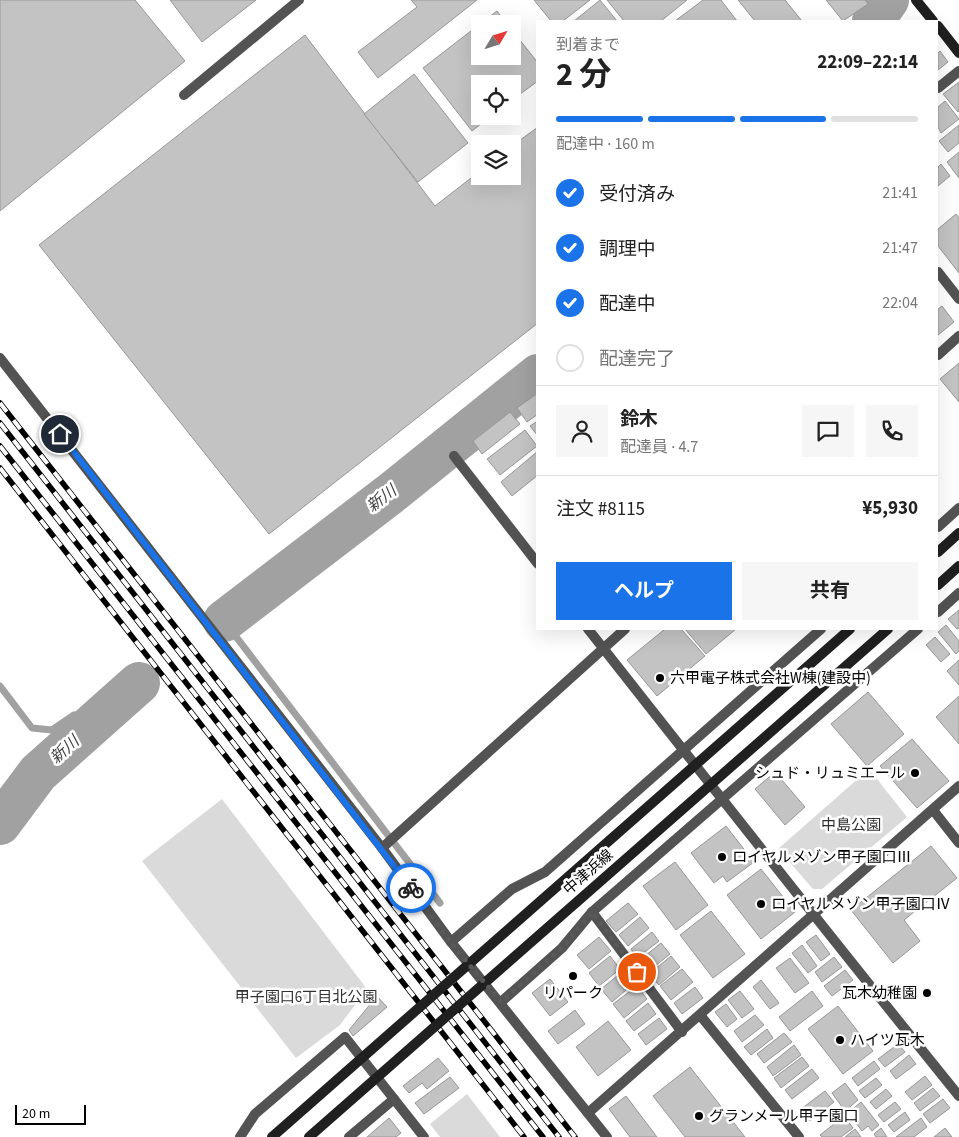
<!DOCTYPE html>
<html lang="ja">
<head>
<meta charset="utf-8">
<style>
  body { margin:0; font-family:"Source Sans 3","Noto Sans JP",sans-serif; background:#f6f6f6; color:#222; height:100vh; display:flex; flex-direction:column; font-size:19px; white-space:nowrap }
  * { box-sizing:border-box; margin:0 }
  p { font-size:16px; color:#767676 }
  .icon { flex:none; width:28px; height:28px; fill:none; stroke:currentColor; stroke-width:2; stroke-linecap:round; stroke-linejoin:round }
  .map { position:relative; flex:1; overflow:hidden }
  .details { position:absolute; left:536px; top:20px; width:402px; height:610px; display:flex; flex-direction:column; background:#fff; border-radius:0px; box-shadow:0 5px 20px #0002 }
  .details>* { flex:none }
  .needle { width:32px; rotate:52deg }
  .fabs { position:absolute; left:471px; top:15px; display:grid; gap:10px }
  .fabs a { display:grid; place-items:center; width:50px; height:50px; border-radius:0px; background:#fff; box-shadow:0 5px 20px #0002; font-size:25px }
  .scale { position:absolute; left:15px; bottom:12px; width:71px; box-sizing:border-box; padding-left:5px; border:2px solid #000; border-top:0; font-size:14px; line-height:18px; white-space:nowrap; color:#000; -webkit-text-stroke:4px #fff; paint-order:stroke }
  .pin { position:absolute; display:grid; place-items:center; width:42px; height:42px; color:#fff; margin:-21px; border:2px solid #fff; border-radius:50%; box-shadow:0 1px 5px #0007 }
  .courier { position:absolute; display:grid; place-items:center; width:50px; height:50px; margin:-25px; border:4px solid #1a73e8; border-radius:50%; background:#fff; color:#222; box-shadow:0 1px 6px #0007 }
  .head em { font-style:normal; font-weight:700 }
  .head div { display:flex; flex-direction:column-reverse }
  .head { display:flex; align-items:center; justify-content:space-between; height:85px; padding:0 20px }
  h1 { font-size:32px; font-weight:700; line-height:38px }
  .bar { display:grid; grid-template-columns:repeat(4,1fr); gap:8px 5px; align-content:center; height:60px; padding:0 20px }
  .bar i { height:6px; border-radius:4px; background:#e0e0e0 }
  .bar .selected { background:#1a73e8 }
  .bar p { grid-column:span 4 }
  .line { display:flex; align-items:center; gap:12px; padding:0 20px; border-top:1px solid #e0e0e0 }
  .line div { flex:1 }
  .round { display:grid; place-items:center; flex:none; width:52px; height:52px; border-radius:0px; background:#f6f6f6 }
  ol { padding:0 20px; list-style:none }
  li { display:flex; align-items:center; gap:15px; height:55px }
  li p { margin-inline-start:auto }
  li .icon { padding:5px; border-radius:50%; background:#1a73e8; color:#fff; stroke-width:4 }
  li:last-child { color:#767676 }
  li i { width:28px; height:28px; border:2px solid #e0e0e0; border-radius:50% }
  .button { display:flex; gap:10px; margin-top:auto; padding:10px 20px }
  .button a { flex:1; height:58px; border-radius:0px; background:#1a73e8; color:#fff; font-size:20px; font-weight:700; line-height:58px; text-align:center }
  .button a+a { background:#f6f6f6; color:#222 }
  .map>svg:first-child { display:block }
  .green { fill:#dadada }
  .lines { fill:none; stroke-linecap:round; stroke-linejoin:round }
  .stream { stroke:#a1a1a1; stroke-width:7 }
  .river { stroke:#a1a1a1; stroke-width:42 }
  .building { fill:#c3c3c3; stroke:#979797 }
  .lane { stroke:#535353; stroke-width:10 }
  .street { stroke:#535353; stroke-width:10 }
  .secondary { stroke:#202020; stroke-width:10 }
  .rail-casing { stroke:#000; stroke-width:5.5 }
  .rail { stroke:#fff; stroke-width:4; stroke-dasharray:11; stroke-linecap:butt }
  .secondary-bridge { stroke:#202020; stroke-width:10 }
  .done { stroke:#595959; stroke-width:5; stroke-dasharray:0 9 }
  .route { stroke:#1a73e8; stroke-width:6 }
  .poi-dot { fill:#000; stroke:#fff; stroke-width:2 }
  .labels { text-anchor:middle; stroke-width:5; stroke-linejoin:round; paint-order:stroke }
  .poi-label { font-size:15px; fill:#000; stroke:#fff; text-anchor:start }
  .park-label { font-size:15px; fill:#313131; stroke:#fff }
  .street-label { font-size:15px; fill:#000; stroke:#fff }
  .water-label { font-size:16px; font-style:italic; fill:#424242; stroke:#fff }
</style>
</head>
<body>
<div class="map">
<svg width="959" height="1137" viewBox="0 0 959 1137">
  <rect width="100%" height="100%" fill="#fff"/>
  <!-- green -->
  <g class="green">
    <polygon points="869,769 907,817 822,889 813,889 778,849"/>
    <polygon points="222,799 367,989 340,1025 296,1058 142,861"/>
    <polygon points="467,1094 500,1137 440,1137 430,1124"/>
  </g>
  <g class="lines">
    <!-- stream -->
    <g class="stream">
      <polyline points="224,621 440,903"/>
      <polyline points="0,686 32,728 52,730 74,715 87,730"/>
    </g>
    <!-- river -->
    <g class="river">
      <polyline points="873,21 888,0"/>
      <polyline points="224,621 390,494 538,375"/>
      <polyline points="0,824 38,773 139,683"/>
    </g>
  </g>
  <!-- building -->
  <g class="building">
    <polygon points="0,0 135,0 185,61 0,211"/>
    <polygon points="170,0 256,0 202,42"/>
    <polygon points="411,0 477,0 378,78 358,52 417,7"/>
    <polygon points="534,0 590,0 563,21 551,21"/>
    <polygon points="600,0 617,21 574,21"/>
    <polygon points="607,0 687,0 661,21 624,21"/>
    <polygon points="703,0 721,0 737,21 675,21"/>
    <polygon points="738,0 785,0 802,21 755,21"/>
    <polygon points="826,0 865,0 868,4 843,21"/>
    <polygon points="497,11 507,24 480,24"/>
    <polygon points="480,24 480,56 512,56 512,30 538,63 538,81 512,100 512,84 480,84 480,116 491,116 472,131 423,68"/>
    <polygon points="305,35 435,206 480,171 480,176 512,176 512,146 538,127 538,323 269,534 39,245"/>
    <polygon points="940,51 948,62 938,70 938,53"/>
    <polygon points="414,74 468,143 418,182 364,114"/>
    <polygon points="959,82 959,111 958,112 943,94"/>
    <polygon points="945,101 959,119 941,133 938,127 938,107"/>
    <polygon points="959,125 959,143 948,152 939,141"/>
    <polygon points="959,152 959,178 947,162"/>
    <polygon points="941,164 950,176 938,186 938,167"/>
    <polygon points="956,214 959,218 959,273 938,246 938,229"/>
    <polygon points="942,306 954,322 938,335 938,309"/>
    <polygon points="959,363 959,402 940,379"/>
    <polygon points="538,393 538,414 527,422 517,408"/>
    <polygon points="510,412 520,424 482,454 473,441"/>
    <polygon points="538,421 538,436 530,426"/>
    <polygon points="525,430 537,446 500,475 487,459"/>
    <polygon points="538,451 538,475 512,496 501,482"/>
    <polygon points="959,610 959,628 957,629 948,619"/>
    <polygon points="946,625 959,641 959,651 956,654 938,632"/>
    <polygon points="665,629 681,629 705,656 657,696 627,660"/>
    <polygon points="685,629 736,629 706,654"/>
    <polygon points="935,637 950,654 941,662 926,645"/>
    <polygon points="959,660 959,685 947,671"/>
    <polygon points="868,692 904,734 867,766 831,724"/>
    <polygon points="959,696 959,744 936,717"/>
    <polygon points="912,739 949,781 917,808 880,766"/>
    <polygon points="775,772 805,807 785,825 755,789"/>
    <polygon points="726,826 754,862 727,882 723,876 714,883 691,853"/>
    <polygon points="931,846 957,878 904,920 920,941 893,963 851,910"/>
    <polygon points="675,862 708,905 676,930 643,886"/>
    <polygon points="761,869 795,912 761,939 727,895"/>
    <polygon points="628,903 638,914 616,932 606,921"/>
    <polygon points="711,911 745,954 713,978 680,935"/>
    <polygon points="640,917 649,928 628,946 619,935"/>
    <polygon points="652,932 659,941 637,958 631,949"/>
    <polygon points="816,935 830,954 821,961 806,942"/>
    <polygon points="599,937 611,951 589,969 577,955"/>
    <polygon points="661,943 670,954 649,971 640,960"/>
    <polygon points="802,945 817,966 808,973 792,953"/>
    <polygon points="610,956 620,969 599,986 589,973"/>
    <polygon points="671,956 680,967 659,985 649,974"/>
    <polygon points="834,957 842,967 822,982 815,972"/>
    <polygon points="790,958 809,983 795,993 776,968"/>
    <polygon points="682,969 693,982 671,1000 660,986"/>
    <polygon points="845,970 853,980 832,996 824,986"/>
    <polygon points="623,971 633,984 612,1002 601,989"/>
    <polygon points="550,979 568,1002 550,1016 532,993"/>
    <polygon points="761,980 779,1003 770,1009 753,987"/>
    <polygon points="637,986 647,999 624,1018 613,1004"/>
    <polygon points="695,987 703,998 682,1014 674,1003"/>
    <polygon points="740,991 754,1009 742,1018 728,1000"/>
    <polygon points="812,991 823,1006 790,1031 779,1017"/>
    <polygon points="377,996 387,1007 353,1036 349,1030"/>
    <polygon points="648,1003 656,1014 634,1031 626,1021"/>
    <polygon points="726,1004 737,1019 727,1027 715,1012"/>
    <polygon points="838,1006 873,1051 843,1074 808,1029"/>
    <polygon points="575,1010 585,1024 558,1044 548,1031"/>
    <polygon points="755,1015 764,1025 742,1042 734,1031"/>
    <polygon points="659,1018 667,1029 646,1045 638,1034"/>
    <polygon points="608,1021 631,1050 598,1076 576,1047"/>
    <polygon points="767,1029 773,1038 751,1055 744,1047"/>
    <polygon points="784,1033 792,1042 764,1063 757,1054"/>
    <polygon points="898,1044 905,1052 885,1067 878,1059"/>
    <polygon points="794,1045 801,1055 773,1076 767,1067"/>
    <polygon points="909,1055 916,1064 896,1079 890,1071"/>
    <polygon points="802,1057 809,1066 781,1088 774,1078"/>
    <polygon points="438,1058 449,1071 427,1089 422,1083 409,1093 403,1086"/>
    <polygon points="874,1061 880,1069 858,1086 852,1078"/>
    <polygon points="690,1067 745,1137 685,1137 653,1096"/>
    <polygon points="812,1069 819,1078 792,1099 785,1090"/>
    <polygon points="925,1076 932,1085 912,1100 905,1092"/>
    <polygon points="450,1077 459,1088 424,1114 415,1103"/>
    <polygon points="876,1078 882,1085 865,1098 859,1091"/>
    <polygon points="845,1083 858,1100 845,1111 832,1093"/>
    <polygon points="933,1088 940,1096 920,1111 914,1103"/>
    <polygon points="886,1089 892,1096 876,1109 870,1102"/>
    <polygon points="825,1091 834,1102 810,1121 801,1109"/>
    <polygon points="626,1096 657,1137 630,1137 609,1109"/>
    <polygon points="943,1099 950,1108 930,1123 923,1114"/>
    <polygon points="861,1102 879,1125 872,1131 868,1126 862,1131 853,1119 859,1114 854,1108"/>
    <polygon points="895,1102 901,1109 884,1122 878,1115"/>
    <polygon points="905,1112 910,1120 894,1132 888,1125"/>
    <polygon points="844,1116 853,1128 841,1137 822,1137 820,1135"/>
    <polygon points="389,1118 401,1133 396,1137 367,1137"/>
    <polygon points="921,1118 927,1127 914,1137 896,1137"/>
    <polygon points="881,1128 887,1137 876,1137 874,1134"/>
    <polygon points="945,1128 952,1137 934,1137"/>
    <polygon points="855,1129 861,1137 845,1137"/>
  </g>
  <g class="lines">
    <!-- lane -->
    <g class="lane">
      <polyline points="938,88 959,71"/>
      <polyline points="184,95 299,0"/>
      <polyline points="938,272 959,299"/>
      <polyline points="454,456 538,564"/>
      <polyline points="588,629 603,648"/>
      <polyline points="592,912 682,1032"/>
    </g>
    <!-- street -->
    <g class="street">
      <polyline points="938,355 959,336"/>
      <polyline points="0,358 382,848 451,942 607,1137"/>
      <polyline points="938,527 959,508"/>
      <polyline points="938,612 959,593"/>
      <path d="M603 648C721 798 839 948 959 1096"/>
      <polyline points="933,810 959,843"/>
      <polyline points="382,848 625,629"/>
      <polyline points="451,942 512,889 545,872 821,629"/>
      <polyline points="501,1002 562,948 592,912 918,629"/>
      <polyline points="700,1015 799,1137"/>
      <polyline points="588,1113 959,786"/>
      <polyline points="240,1137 255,1114 345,1037 424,1137"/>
      <polyline points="349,1137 394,1099"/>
    </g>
    <!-- secondary -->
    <g class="secondary">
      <polyline points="916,0 933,21"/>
      <polyline points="938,26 959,53"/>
      <polyline points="938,552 959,533"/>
      <polyline points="938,585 959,566"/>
    </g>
    <defs>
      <g id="rail">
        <polyline points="0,403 575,1137"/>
        <polyline points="0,423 559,1137"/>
        <polyline points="0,446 543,1137"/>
        <polyline points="0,468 524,1137"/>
      </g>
    </defs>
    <!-- rail casing -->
    <use href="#rail" class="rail-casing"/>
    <!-- rail -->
    <use href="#rail" class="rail"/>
    <!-- secondary-bridge -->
    <g class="secondary-bridge">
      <polyline points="272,1137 850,629"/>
      <polyline points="309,1137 888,629"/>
    </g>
  </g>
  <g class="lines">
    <!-- done -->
    <polyline class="done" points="411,888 450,942 501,1002 562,948 592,912 637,972"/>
    <!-- route -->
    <polyline class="route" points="60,434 411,888"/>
  </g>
  <!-- markers -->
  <g class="poi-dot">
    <circle cx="660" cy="678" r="5"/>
    <circle cx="915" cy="773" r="5"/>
    <circle cx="722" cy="857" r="5"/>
    <circle cx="761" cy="904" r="5"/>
    <circle cx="573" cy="976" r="5"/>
    <circle cx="927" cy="993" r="5"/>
    <circle cx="840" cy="1040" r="5"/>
    <circle cx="699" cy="1116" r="5"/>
  </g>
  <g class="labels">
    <!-- poi labels -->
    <g class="poi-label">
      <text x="670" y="683">六甲電子株式会社W棟(建設中)</text>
      <text x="905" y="778" text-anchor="end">シュド・リュミエール</text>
      <text x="732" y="862">ロイヤルメゾン甲子園口Ⅲ</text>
      <text x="771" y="909">ロイヤルメゾン甲子園口Ⅳ</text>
      <text x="573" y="998" text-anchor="middle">リパーク</text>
      <text x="917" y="998" text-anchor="end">瓦木幼稚園</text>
      <text x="850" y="1045">ハイツ瓦木</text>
      <text x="709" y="1121">グランメール甲子園口</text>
    </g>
    <!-- park labels -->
    <g class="park-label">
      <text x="851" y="830">中島公園</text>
      <text x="306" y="1002">甲子園口6丁目北公園</text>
    </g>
    <!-- street labels -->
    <g class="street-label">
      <text transform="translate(588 872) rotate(-41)" y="5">中津浜線</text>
    </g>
    <!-- water labels -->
    <g class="water-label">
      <text transform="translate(381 498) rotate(-38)" y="6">新川</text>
      <text transform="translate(64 749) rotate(-42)" y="6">新川</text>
    </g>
  </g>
</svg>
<div class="fabs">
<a><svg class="needle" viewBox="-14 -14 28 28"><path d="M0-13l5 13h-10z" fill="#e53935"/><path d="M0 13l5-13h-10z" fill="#767676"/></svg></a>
<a><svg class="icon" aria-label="locate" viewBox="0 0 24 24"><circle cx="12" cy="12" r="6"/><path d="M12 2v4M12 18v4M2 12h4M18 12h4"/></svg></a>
<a><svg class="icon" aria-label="layers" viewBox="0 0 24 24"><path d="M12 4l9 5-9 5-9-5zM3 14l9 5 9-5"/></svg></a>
</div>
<div class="scale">20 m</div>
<div class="pin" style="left:637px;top:972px;background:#ea580c"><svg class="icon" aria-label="bag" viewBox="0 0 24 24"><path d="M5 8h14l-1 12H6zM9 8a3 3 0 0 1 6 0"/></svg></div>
<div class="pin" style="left:60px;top:434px;background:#1f2937"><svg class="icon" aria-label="home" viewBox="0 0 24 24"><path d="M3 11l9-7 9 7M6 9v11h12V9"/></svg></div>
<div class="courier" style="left:411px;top:888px"><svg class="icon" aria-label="bike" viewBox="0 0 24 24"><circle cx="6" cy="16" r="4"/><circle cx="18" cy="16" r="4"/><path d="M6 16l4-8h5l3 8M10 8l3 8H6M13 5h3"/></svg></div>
<section class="details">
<div class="head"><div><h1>2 分</h1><p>到着まで</p></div><em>22:09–22:14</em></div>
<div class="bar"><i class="selected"></i><i class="selected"></i><i class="selected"></i><i></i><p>配達中 · 160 m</p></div>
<ol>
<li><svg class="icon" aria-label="check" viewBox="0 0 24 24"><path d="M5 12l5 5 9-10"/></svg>受付済み<p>21:41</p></li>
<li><svg class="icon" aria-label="check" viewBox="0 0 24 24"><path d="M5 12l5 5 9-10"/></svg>調理中<p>21:47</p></li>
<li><svg class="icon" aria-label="check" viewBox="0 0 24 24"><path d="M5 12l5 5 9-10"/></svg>配達中<p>22:04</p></li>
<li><i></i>配達完了</li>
</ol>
<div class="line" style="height:90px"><a class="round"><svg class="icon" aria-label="person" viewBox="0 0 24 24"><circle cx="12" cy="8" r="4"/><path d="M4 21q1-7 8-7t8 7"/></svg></a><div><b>鈴木</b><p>配達員 · 4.7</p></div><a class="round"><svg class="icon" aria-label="chat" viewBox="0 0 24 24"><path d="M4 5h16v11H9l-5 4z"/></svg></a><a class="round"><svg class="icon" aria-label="phone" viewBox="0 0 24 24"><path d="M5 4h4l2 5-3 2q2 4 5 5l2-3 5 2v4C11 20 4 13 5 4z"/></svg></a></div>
<div class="line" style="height:65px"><div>注文 #8115</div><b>¥5,930</b></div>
<div class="button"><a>ヘルプ</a><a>共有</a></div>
</section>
</div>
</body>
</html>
